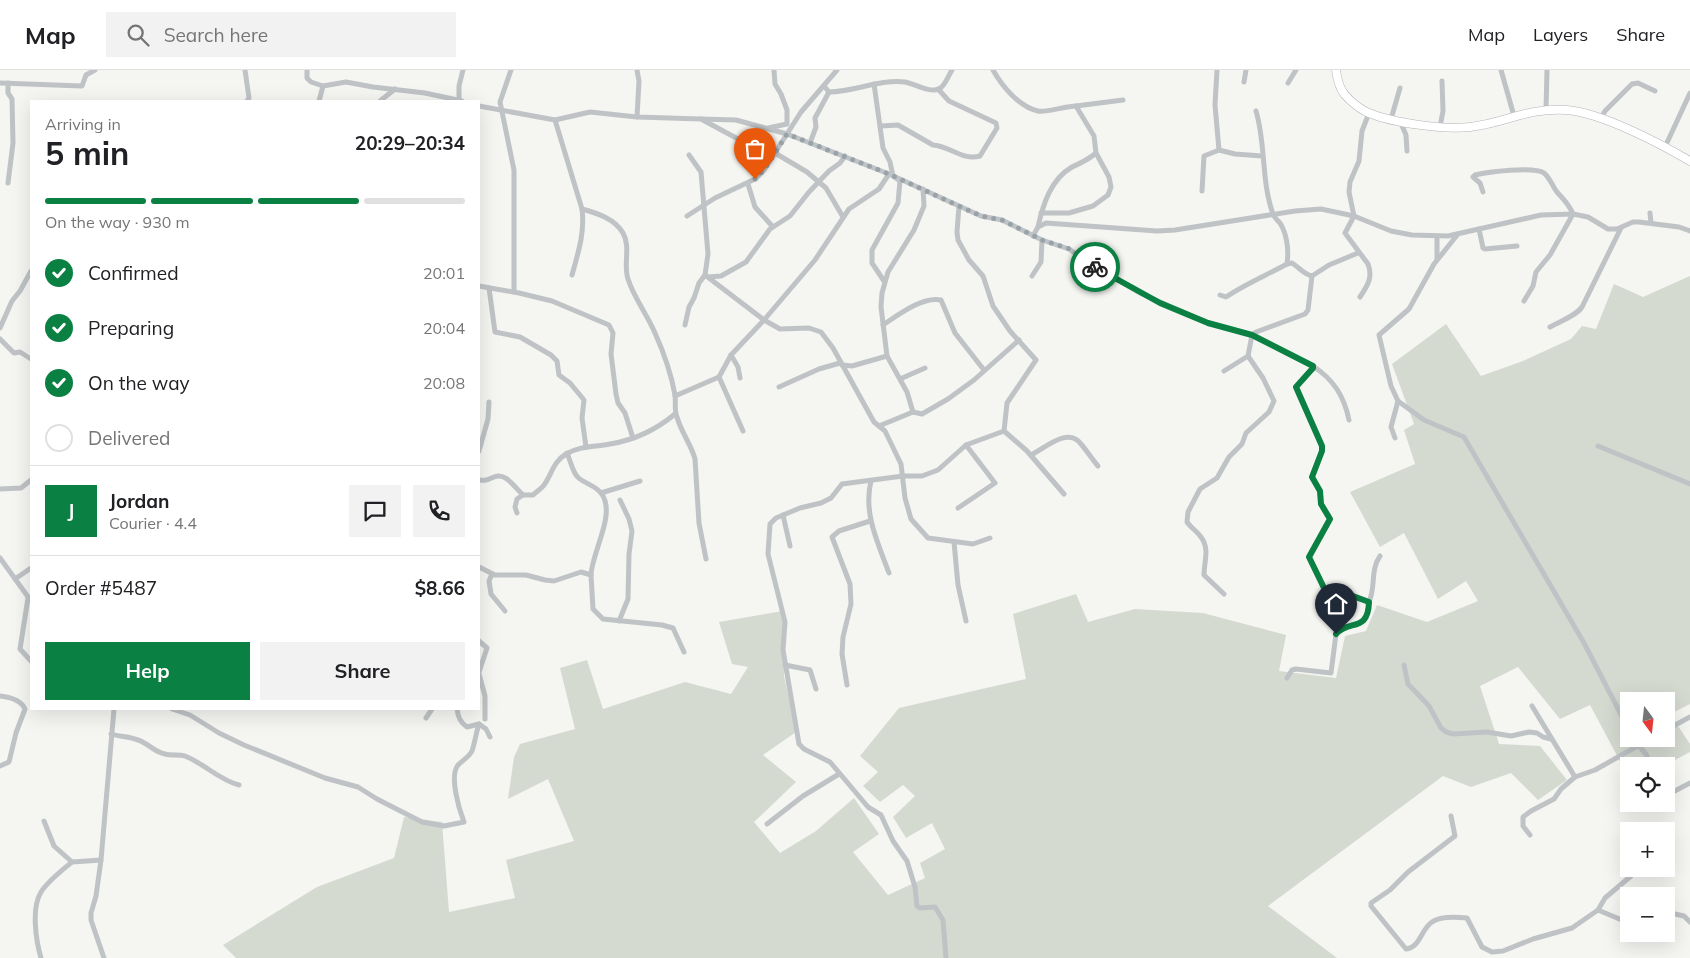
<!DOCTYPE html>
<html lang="en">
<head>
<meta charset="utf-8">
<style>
  body { margin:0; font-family:Mulish,sans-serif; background:#f2f2f2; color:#202124; height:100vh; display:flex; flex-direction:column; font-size:19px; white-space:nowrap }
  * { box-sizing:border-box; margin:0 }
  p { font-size:16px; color:#757577 }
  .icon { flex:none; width:28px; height:28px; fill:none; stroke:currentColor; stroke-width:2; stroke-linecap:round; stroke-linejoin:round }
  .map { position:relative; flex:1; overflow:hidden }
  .details { position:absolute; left:30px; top:30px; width:450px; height:610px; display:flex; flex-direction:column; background:#fff; border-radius:0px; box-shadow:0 5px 20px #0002 }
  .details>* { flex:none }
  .needle { width:32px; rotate:165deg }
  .fabs { position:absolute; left:1620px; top:622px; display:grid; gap:10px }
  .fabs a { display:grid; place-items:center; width:55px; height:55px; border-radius:0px; background:#fff; box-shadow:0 5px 20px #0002; font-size:25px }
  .pin { position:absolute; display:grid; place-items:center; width:42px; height:42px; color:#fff; margin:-51px -21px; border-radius:50% 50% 50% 0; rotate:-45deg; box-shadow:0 0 5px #0007 }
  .pin .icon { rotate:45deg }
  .courier { position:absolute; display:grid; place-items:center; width:50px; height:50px; margin:-25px; border:4px solid #0b8043; border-radius:50%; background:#fff; color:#222; box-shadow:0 1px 6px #0007 }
  .headline em { font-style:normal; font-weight:700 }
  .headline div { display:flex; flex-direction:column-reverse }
  .headline { display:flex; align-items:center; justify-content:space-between; height:85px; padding:0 15px }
  h1 { font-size:32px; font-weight:700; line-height:38px }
  .bar { display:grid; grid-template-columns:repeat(4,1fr); gap:8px 5px; align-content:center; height:60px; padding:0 15px }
  .bar i { height:6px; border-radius:4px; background:#e0e0e0 }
  .bar .selected { background:#0b8043 }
  .bar p { grid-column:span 4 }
  .line { display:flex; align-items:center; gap:12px; padding:0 15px; border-top:1px solid #e0e0e0 }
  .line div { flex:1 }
  .round { display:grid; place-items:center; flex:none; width:52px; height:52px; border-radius:0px; background:#f2f2f2 }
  ol { padding:0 15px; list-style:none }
  li { display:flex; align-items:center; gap:15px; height:55px }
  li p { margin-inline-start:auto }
  li .icon { padding:5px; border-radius:50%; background:#0b8043; color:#fff; stroke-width:4 }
  li:last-child { color:#757577 }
  li i { width:28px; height:28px; border:2px solid #e0e0e0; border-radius:50% }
  .button { display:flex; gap:10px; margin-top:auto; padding:10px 15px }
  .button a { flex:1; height:58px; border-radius:0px; background:#0b8043; color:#fff; font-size:20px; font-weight:700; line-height:58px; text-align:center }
  .button a+a { background:#f2f2f2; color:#202124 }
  header { display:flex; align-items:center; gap:30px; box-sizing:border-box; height:70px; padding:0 25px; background:#fff; border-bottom:1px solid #e0e0e0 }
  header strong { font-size:24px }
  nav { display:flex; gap:28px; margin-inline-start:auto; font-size:18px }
  .search { width:350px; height:45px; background:#f2f2f2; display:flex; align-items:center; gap:12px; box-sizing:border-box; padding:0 18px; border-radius:0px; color:#757577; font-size:19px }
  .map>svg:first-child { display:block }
  .green { fill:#d5dad1; fill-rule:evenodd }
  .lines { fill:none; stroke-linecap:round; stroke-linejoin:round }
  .primary-casing { stroke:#b0b5b9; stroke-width:9 }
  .street { stroke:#bfc3c6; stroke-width:5 }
  .primary { stroke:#fff; stroke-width:8 }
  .done { stroke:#97a2a9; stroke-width:5; stroke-dasharray:0 9 }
  .route { stroke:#0b8043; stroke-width:6 }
</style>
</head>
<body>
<header>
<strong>Map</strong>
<div class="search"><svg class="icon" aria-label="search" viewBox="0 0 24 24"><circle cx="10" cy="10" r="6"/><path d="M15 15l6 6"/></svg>Search here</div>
<nav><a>Map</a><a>Layers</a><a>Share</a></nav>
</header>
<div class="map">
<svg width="1690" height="888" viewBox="0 0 1690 888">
  <rect width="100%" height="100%" fill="#f5f5f2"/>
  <!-- green -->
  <path class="green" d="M1690 206V634L1670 644 1690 674V682L1664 696H1629V708L1590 635 1560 649 1518 597 1480 616 1499 674 1540 676 1567 710 1538 730 1511 703 1471 717 1443 706 1268 836 1337 888H236L223 875 317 817 394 788 404 747 442 752 449 842 515 828 506 790 574 771 548 709 508 729 514 687 520 674 575 659 560 598 587 590 603 639 685 612 731 624 748 597 732 594 719 552 783 541 784 606 796 662 763 685 796 712 754 752 780 783 816 761 854 728 879 764 853 782 888 825 925 808 920 793 945 779 932 753 906 768 893 747 915 726 903 715 880 732 863 716 878 702 860 686 899 638 1026 609 1013 544 1076 524 1088 552 1135 539 1203 543 1286 565 1279 601 1336 608 1345 566 1366 561 1377 535 1427 552 1478 531 1466 511 1438 529 1404 463 1380 477 1350 422 1415 394 1404 360 1414 354 1392 294 1446 254 1481 306 1523 291 1571 269 1582 256 1596 259 1614 214 1643 227ZM1629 631H1666V669H1629Z"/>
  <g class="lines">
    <defs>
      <path id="primary" d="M1336 0C1337 8 1339 18 1345 25 1350 31 1361 40 1369 43 1393 53 1445 60 1470 57 1506 53 1528 37 1567 40 1602 43 1659 73 1690 91"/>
    </defs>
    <!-- primary casing -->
    <use href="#primary" class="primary-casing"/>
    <!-- street -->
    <g class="street">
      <polyline points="245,0 249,28 247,31"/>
      <polyline points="307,0 307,8 311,12 323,16 346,12 373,17 425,23 462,31"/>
      <polyline points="511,0 500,32 514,100 514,222"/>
      <path d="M993 0C1002 16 1019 37 1038 41 1045 43 1066 36 1076 36L1094 66 1096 83 1109 107 1111 117 1108 125 1093 136 1069 143H1041"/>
      <polyline points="1217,0 1215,35 1219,80 1235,84 1262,86"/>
      <polyline points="1501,0 1514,46"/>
      <polyline points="1244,12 1246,0"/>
      <polyline points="0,13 82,16 86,5 95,0"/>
      <polyline points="8,13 8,23 12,29 13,73 8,113"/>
      <polyline points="1288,13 1296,0"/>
      <polyline points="874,14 883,78 890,92 893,106 900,111 898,133 872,180 872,193 884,211"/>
      <path d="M824 16 829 22C855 22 878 9 905 12 915 14 929 23 939 19 945 16 948 6 952 0"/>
      <polyline points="459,30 459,16 463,0"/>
      <polyline points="319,31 323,16"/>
      <polyline points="380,31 395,19"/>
      <polyline points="479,36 555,50 590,42 637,47 701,49 738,69 775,83 807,102 826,118 843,147"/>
      <polyline points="1076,36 1123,30"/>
      <polyline points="1546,40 1547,0"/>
      <polyline points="637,47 639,11 637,0"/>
      <polyline points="1601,48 1605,41 1632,14 1638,13 1655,21"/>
      <path d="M701 49 736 50 787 64 889 104 981 146 1002 150 1042 170 1069 179 1089 193 1142 224 1208 253 1252 265 1313 296V298L1296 317 1322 376V381L1312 407 1320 421 1321 434 1330 449 1309 487 1325 520 1342 521 1369 532C1376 517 1370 500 1380 486"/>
      <polyline points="1391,49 1400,18"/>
      <path d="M555 50 582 139C597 143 615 149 623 163 631 177 623 194 628 209 634 228 647 244 655 263 664 283 671 303 675 325 676 332 674 340 677 347 681 362 691 374 695 389L699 453 706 489"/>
      <polyline points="1400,51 1406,65 1407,81"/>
      <path d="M881 56 898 55 933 75C950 76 962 91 980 86L997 58 996 53 949 31 938 19"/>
      <polyline points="1440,57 1443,41 1442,11"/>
      <polyline points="768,58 787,54 787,40 781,24 775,14 774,0"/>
      <polyline points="810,73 816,57 815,48 829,22"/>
      <polyline points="1665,77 1690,23"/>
      <polyline points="748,114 755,137 773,157"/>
      <polyline points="923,119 924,136 914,160 888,202 882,223 881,237 887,286 907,322 913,342 922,344 948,329 974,310 1019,270"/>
      <polyline points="1202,121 1204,86 1219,80"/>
      <path d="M1483 122 1480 113 1473 107 1475 105C1487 102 1534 96 1544 103 1550 108 1553 117 1557 122 1564 130 1569 134 1573 144L1550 185 1536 202 1533 216 1524 231"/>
      <polyline points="959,136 957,162 958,170 969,190 983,206 993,236 1010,261 1036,290 1007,333 1004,361"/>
      <polyline points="1650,143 1651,153"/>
      <polyline points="687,146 715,128 755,109 764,100 801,42 837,0"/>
      <path d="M1038 157C1043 134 1051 109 1072 97 1081 93 1088 90 1096 83"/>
      <polyline points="1479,159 1483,178 1485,179 1517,176"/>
      <polyline points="1033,166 1038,157 1046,153 1157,161 1175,160 1295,141 1321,139 1354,146 1391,161 1412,165 1448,166 1541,145 1573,144 1588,147 1608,159 1617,159 1633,152 1639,152 1679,157 1690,161"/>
      <polyline points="1437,167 1437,189"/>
      <path d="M1287 194 1292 193C1300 198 1303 204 1312 206"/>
      <path d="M572 205C578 183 585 163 582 139"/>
      <polyline points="705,205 764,250 780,259 809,258 821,262 833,278 874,352 885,361 901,394 905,428 911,449 928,468 973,474 990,468"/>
      <polyline points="1032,206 1041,192 1042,170"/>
      <polyline points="708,207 721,206 746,192 770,159 790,146 809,122 829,101 840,93 845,86"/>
      <polyline points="479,216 519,223 552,231 609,255 613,263 611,284 616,324 618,333 625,343 633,368"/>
      <polyline points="489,218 495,262 520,267 551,285 557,291 559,305 570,313 584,330 582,348 586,377"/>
      <path d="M1220 225 1226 227C1245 214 1267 205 1287 194 1289 180 1287 164 1280 153 1277 150 1274 147 1273 144 1261 111 1266 74 1256 41"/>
      <path d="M1360 227C1368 215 1373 207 1368 194L1345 163 1354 146 1349 122 1350 112 1359 91 1362 61 1369 43"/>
      <polyline points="685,255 689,237 694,228 699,213 705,205 708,184 701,102 689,85"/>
      <path d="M883 255C898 245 923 226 941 230L955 263 984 300"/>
      <path d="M1550 257C1560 251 1576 246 1582 237L1621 158"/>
      <polyline points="0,258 12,231 20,221 31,201"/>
      <polyline points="0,269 14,283 20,282 31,289"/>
      <polyline points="731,285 738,297 740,308"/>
      <polyline points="842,295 852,296 887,286"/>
      <path d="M1313 296C1334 310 1344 326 1349 350"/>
      <polyline points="1224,301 1248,286 1252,265 1256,262 1305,244 1308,240 1312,206 1329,195 1358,183"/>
      <polyline points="719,307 743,361"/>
      <polyline points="900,309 925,298"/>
      <polyline points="779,317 819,299 840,293"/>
      <polyline points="675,326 719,307 731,285 764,250 815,190 849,139 879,119 889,104"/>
      <polyline points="1398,331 1424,350 1464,367 1584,573 1629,660"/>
      <polyline points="879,356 913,342"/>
      <polyline points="1395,368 1391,357 1398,331 1391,316 1379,265 1409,239 1434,194 1458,164"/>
      <polyline points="1598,376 1690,414"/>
      <polyline points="479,381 488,349 489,332"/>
      <path d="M1031 385C1044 379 1068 356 1081 374 1087 381 1092 389 1098 396"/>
      <path d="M479 410C486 411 487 410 494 407 506 402 515 418 523 425H533C536 422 541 419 544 415 552 404 553 392 566 384 579 376 595 377 610 374 635 370 657 359 675 344"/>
      <path d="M871 411C863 443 878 473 889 503"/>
      <polyline points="0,419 21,418 31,410"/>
      <polyline points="601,423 640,411"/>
      <polyline points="958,438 995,413 966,375"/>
      <polyline points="517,443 515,437 517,429 523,425"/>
      <polyline points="783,445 790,476"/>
      <polyline points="954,472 958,515 966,551"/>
      <polyline points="0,488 31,531"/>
      <path d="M479 497 495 505H526L545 510 554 511 581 502 591 505C592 481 617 443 601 423 594 414 581 413 576 405 572 399 570 390 567 383"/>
      <polyline points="492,504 489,511 491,524 505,541"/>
      <polyline points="591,505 593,539 603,549 662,555 673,558 684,582"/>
      <polyline points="15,509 31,498"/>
      <path d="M1224 524 1204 505C1204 492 1210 479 1201 467 1197 461 1191 458 1187 452L1188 442 1200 419 1217 408 1229 387 1242 374 1246 363 1269 342 1274 331 1263 308 1248 286"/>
      <polyline points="28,528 20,579 31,591"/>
      <polyline points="619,551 628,529 629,484 632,461 629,449 620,430"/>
      <polyline points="479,571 487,578 479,602"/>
      <polyline points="785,595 810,600 816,619"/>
      <polyline points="1404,595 1408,614 1429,636 1441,658 1446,662 1453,664 1487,662 1511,666 1529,662 1537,663 1543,667 1551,669"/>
      <polyline points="479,604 485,626 485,649"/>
      <path d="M1287 608 1292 600 1296 599 1331 603 1336 564C1349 549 1368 563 1369 532"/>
      <polyline points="847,615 842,584 843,567 851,534 850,514 832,467 839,461 870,451"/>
      <path d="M0 626C9 627 21 630 25 639L16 663 9 692 0 696"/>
      <polyline points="1532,636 1575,707"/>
      <path d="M172 639 190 645 219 663 244 675 325 708 358 717 377 729 422 752 444 756 464 752C459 739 449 706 458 695 463 690 469 687 472 681 475 672 476 663 479 654"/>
      <path d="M457 639C458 647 460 652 467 657L479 654 486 659 490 667"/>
      <polyline points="426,648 432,639"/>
      <polyline points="1666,660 1690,647"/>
      <path d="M111 664C120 667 130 666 138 670 148 673 154 682 165 684 172 686 179 684 185 686 205 694 219 710 239 715"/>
      <polyline points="1633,669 1646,684 1651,696"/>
      <polyline points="1666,723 1671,723 1690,713"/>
      <path d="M1451 746 1455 766 1408 802 1390 820 1371 833V836L1406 879C1420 878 1421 859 1432 852 1440 846 1457 847 1467 848L1482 877 1492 882 1503 881 1533 869 1572 858 1598 840 1629 853"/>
      <polyline points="44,751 54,776 72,792"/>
      <polyline points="767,754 803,726 839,704"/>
      <polyline points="1530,765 1523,756 1523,747 1531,741 1554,729 1561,719 1575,707 1595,700 1650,669"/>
      <polyline points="1598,840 1605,828 1631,806"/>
      <polyline points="1666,842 1684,846 1690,852"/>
      <path d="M41 888C36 871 31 838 41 822 48 811 62 800 72 792L101 790"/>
      <polyline points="104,888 91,850 91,843 96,826 101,790 114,639"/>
      <polyline points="946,888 943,850 935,837 920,838 917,836 915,817 907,791 893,771 881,745 868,737 830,692 804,679 799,674 783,580 785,552 768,484 770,454 776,448 800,438 821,433 831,428 842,414 903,406 922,406 938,400 966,375 1004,361 1027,381 1064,424"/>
    </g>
    <!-- primary -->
    <use href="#primary" class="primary"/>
  </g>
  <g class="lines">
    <!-- done -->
    <polyline class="done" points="755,109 764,100 787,64 889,104 981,146 1002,150 1042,170 1070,179 1095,197"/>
    <!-- route -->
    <path class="route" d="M1095 197 1160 233 1208 253 1252 265 1313 296V298L1296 317 1322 376V381L1312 407 1320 421 1321 434 1330 449 1309 487 1325 520 1342 522 1369 532C1368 563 1349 549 1336 564"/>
  </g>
</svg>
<div class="fabs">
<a><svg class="needle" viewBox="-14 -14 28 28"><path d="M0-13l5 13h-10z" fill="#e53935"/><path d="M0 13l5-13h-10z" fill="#757577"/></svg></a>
<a><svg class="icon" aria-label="locate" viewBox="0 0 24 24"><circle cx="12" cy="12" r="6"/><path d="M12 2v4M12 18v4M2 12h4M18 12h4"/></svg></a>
<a>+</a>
<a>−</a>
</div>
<div class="pin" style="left:755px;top:109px;background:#ea580c"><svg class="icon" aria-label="bag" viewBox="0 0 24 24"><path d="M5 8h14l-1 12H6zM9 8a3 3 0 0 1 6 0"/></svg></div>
<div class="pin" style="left:1336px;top:564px;background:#1f2937"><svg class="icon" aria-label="home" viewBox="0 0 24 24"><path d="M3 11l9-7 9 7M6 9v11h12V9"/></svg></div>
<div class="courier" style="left:1095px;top:197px"><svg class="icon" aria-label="bike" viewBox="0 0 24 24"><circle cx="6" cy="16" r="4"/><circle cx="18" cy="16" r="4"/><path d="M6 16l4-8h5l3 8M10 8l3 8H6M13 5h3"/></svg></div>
<section class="details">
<div class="headline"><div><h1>5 min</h1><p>Arriving in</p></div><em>20:29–20:34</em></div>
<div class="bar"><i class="selected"></i><i class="selected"></i><i class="selected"></i><i></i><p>On the way · 930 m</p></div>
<ol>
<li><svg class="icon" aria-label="check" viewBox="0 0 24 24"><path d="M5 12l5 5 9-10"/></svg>Confirmed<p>20:01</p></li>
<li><svg class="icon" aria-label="check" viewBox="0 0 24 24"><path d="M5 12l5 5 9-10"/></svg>Preparing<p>20:04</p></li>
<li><svg class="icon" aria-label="check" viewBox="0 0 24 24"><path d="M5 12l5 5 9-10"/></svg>On the way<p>20:08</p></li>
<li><i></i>Delivered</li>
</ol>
<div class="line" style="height:90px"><b class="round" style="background:#0b8043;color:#fff">J</b><div><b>Jordan</b><p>Courier · 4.4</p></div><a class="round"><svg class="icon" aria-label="chat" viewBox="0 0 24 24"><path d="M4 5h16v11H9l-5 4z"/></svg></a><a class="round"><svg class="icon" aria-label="phone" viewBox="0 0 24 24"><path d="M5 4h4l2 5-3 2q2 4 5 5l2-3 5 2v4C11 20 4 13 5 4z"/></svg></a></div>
<div class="line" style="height:65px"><div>Order #5487</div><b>$8.66</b></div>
<div class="button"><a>Help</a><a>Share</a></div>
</section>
</div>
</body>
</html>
